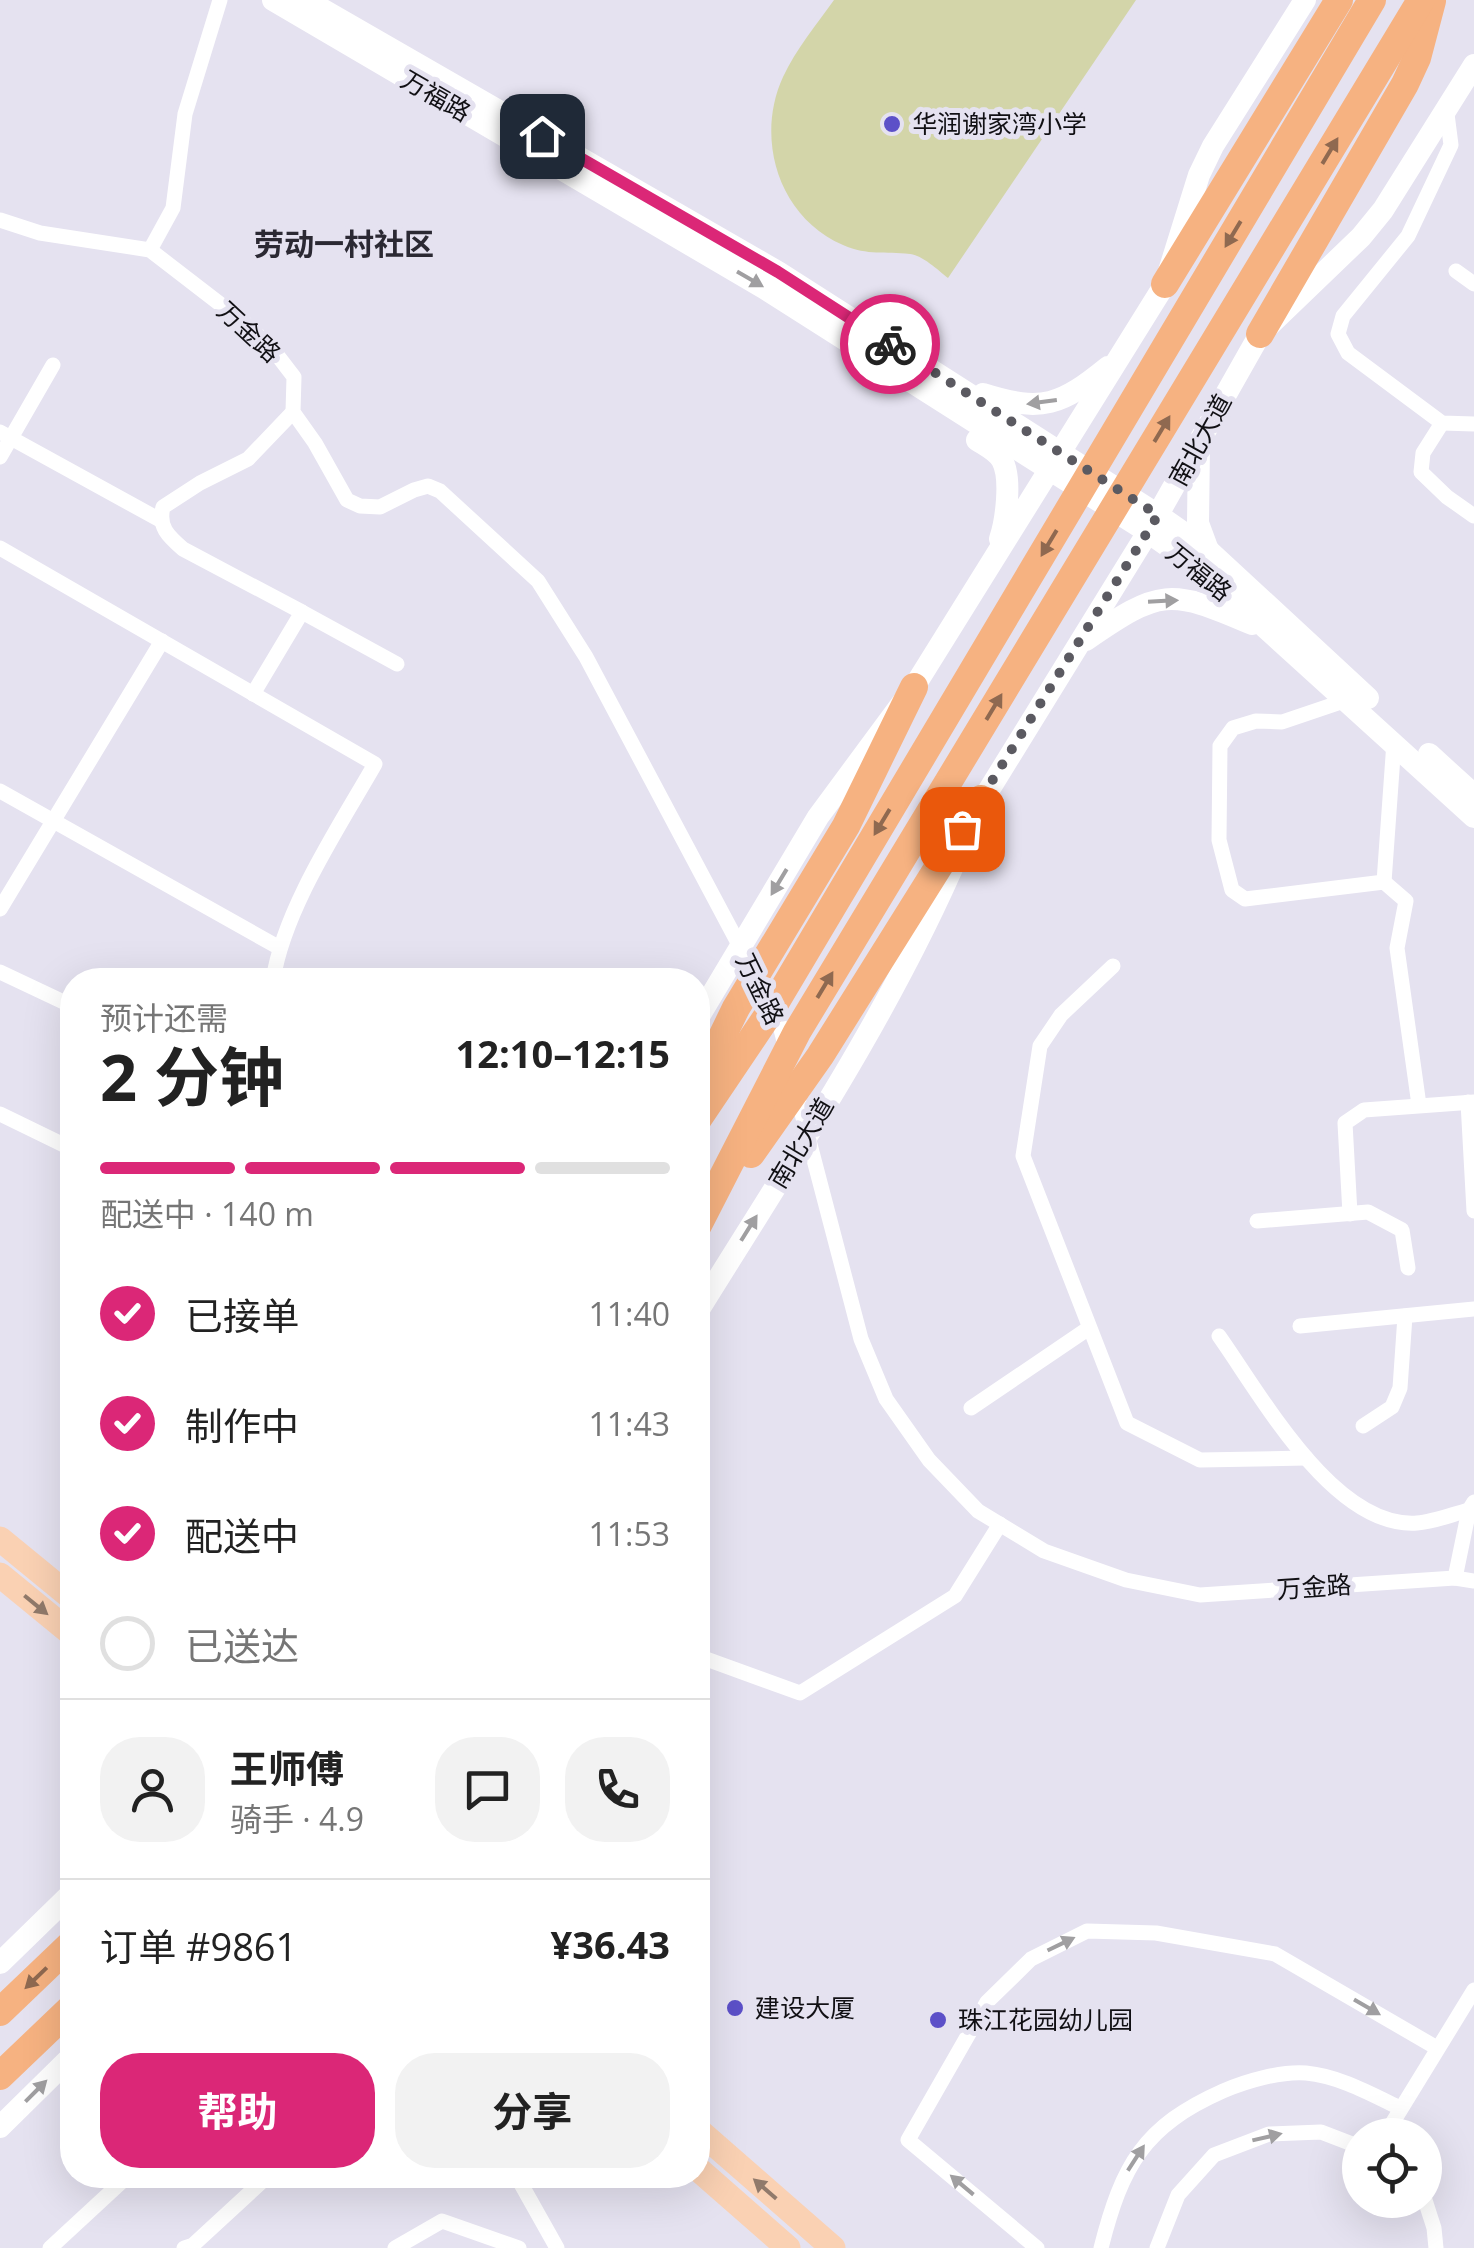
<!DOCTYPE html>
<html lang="zh">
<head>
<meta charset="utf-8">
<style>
  body { margin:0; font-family:"Open Sans","Noto Sans SC",sans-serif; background:#f2f2f2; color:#222; height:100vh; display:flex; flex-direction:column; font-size:38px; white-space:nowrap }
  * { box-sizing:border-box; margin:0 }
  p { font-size:32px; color:#767676 }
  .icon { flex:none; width:55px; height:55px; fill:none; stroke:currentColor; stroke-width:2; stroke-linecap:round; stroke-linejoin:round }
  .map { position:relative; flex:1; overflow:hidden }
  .drawer { position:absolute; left:60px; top:968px; width:650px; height:1220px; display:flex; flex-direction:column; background:#fff; border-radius:40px; box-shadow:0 10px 40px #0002 }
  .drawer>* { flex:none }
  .controls { position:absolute; left:1342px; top:2118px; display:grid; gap:20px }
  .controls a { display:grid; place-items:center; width:100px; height:100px; border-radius:50%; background:#fff; box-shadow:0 10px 40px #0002; font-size:50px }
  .pin { position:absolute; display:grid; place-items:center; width:85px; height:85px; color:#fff; margin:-42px; border-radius:20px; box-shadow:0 5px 15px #0006 }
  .courier { position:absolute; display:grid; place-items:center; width:100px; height:100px; margin:-50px; border:8px solid #db2777; border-radius:50%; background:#fff; color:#222; box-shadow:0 2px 12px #0007 }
  .overview em { font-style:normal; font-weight:700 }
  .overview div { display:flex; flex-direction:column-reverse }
  .overview { display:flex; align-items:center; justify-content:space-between; height:170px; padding:0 40px }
  h1 { font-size:65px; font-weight:700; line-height:75px }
  .bar { display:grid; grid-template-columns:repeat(4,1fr); gap:15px 10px; align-content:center; height:120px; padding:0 40px }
  .bar i { height:12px; border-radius:8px; background:#e0e0e0 }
  .bar .on { background:#db2777 }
  .bar p { grid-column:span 4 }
  .line { display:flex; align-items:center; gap:25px; padding:0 40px; border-top:2px solid #e0e0e0 }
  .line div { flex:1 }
  .round { display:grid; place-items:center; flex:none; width:105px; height:105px; border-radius:40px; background:#f2f2f2 }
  ol { padding:0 40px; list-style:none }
  li { display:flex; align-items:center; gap:30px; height:110px }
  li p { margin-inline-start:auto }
  li .icon { padding:10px; border-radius:50%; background:#db2777; color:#fff; stroke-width:4 }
  li:last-child { color:#767676 }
  li i { width:55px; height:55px; border:5px solid #e0e0e0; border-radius:50% }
  .cta { display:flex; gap:20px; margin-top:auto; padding:20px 40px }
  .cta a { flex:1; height:115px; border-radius:40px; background:#db2777; color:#fff; font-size:40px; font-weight:700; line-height:115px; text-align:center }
  .cta a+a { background:#f2f2f2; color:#222 }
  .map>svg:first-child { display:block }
  .green { fill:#d3d5a9 }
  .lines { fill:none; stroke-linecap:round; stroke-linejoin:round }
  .street { stroke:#fff; stroke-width:15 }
  .secondary { stroke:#fff; stroke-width:22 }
  .primary { stroke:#fad1b3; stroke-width:25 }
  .highway { stroke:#f6b281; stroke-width:28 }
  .oneway { fill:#8f6950 }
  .oneway2 { fill:#a09fa1 }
  .oneway3 { fill:#917a6b }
  .done { stroke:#5b5a61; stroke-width:10; stroke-dasharray:0 18 }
  .route { stroke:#db2777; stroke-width:12 }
  .poi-dot { fill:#5c50c8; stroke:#e5e2f0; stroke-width:4 }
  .labels { text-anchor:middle; stroke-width:10; stroke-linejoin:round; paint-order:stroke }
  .street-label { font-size:25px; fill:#111014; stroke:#e5e2f0 }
  .poi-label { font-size:25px; fill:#111014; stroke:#e5e2f0; text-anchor:start }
  .quarter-label { font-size:30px; font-weight:bold; fill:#2b2933; stroke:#e5e2f0 }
</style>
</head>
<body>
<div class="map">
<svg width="1474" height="2248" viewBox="0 0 1474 2248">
  <rect width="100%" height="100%" fill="#e5e2f0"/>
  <!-- green -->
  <path class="green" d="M834 0H1136L948 278C938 270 922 255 910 254 884 251 869 256 843 245 778 217 755 138 783 77 796 49 817 24 834 0Z"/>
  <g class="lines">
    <!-- street -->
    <g class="street">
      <polyline points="1447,114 1451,145 1408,236 1343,316 1338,334 1348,353 1442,423 1474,424"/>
      <polyline points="0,220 40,233 150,250 246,324 271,347 294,377 293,412 315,443 347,500 360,506 380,507 414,490 428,486 440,491 538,581 586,657 778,1018 786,1049"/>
      <polyline points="150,250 173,208 185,114 220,0"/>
      <polyline points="1456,271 1474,284"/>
      <polyline points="1442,423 1423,453 1421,472 1447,497 1474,516"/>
      <polyline points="0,432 160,520"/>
      <polyline points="0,457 53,365"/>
      <path d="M0 548 375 764C339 827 284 909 273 980"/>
      <polyline points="302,612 397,664"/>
      <path d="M253 694 302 612 183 549C168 536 158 527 163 507L200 483 248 459 293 412"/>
      <polyline points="1347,700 1282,722 1256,721 1233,728 1220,746 1219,840 1232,890 1245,899 1384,882 1406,901 1397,948 1419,1105"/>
      <polyline points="0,791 278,947"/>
      <polyline points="1384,882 1394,742"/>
      <polyline points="0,909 162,641"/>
      <polyline points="1113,966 1061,1015 1040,1046 1023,1156 1127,1423 1200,1460 1306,1458"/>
      <polyline points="0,972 72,1006"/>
      <polyline points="796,1091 861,1339 886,1399 929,1460 978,1511 1044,1551 1126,1580 1200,1595 1455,1578 1474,1581"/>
      <polyline points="1468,1102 1474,1211"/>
      <polyline points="0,1114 72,1149"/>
      <polyline points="1350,1214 1345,1123 1364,1110 1474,1102"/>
      <polyline points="1257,1221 1368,1212 1402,1230 1408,1268"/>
      <polyline points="1300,1326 1474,1309"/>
      <path d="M1219 1336C1261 1395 1334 1529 1417 1523 1434 1522 1453 1514 1469 1510L1474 1502"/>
      <polyline points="971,1408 1089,1328"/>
      <polyline points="1363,1426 1392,1407 1400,1388 1405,1316"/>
      <polyline points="1455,1578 1469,1510"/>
      <polyline points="698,1656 800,1693 955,1596 1000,1524"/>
      <polyline points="1385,2135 1474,1990"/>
      <polyline points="516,2175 557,2248"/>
      <polyline points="1425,2200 1434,2228 1436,2248"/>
      <polyline points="50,2248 129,2175"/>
      <polyline points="184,2248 193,2245 269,2175"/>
      <polyline points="395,2248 442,2221 519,2248"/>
      <polyline points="1037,2248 908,2140 987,2002 1031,1959 1087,1931 1156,1933 1275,1954 1437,2048"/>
      <path d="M1101 2248C1122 2165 1144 2126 1223 2091 1246 2081 1281 2071 1306 2073 1339 2076 1371 2094 1400 2108"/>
      <polyline points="1157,2248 1178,2195 1214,2155 1269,2134 1321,2132 1360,2147"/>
    </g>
    <!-- secondary -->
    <g class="secondary">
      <polyline points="273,0 764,288 1148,532 1203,571 1474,817"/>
      <polyline points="306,0 778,272 1158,515 1208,550 1368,698"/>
      <path d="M983 394C1043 413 1061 405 1108 367"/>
      <path d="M977 440C986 446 997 451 1002 460 1012 478 1006 521 1000 539"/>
      <polyline points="1199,445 1198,523 1208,550"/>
      <path d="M1086 640C1160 589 1169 588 1252 624"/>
      <polyline points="1429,754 1474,795"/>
      <polyline points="976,811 1148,532 1260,334 1361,237 1383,210 1474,65"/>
      <polyline points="698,1018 818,817 914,687 1165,284 1199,175 1213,146 1305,0"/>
      <path d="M698 1311C791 1161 891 1012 960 850"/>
      <polyline points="0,1963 72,1893"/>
      <polyline points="0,2127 72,2056"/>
    </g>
    <!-- primary -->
    <g class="primary">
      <polyline points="0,1539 72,1598"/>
      <polyline points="0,1575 72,1634"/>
      <polyline points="698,2130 833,2248"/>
      <polyline points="698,2169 788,2248"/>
    </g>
    <!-- highway -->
    <g class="highway">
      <polyline points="1165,284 1339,0"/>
      <polyline points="1260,334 1405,84 1417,58 1432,1"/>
      <polyline points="698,1086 736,1008 846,826 914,687"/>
      <polyline points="698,1119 768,1015 1372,0"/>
      <polyline points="751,1154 820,1056 981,799"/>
      <polyline points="698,1225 797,1032 1421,0"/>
      <polyline points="0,2012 72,1943"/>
      <polyline points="0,2076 72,2007"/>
    </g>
  </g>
  <!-- one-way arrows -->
  <defs><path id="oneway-solid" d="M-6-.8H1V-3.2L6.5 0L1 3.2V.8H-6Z" transform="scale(2.5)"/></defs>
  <g class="oneway">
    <use href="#oneway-solid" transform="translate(1330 151) rotate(-59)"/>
    <use href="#oneway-solid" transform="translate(1233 234) rotate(121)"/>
    <use href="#oneway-solid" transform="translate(1162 429) rotate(-59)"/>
    <use href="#oneway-solid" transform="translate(1049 543) rotate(121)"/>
    <use href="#oneway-solid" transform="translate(994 707) rotate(-59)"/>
    <use href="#oneway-solid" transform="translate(882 822) rotate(121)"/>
    <use href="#oneway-solid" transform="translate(825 985) rotate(-59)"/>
    <use href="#oneway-solid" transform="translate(36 1978) rotate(136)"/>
  </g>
  <g class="oneway2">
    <use href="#oneway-solid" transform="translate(750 279) rotate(30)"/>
    <use href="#oneway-solid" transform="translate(1042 402) rotate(172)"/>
    <use href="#oneway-solid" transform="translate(1163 601) rotate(-3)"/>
    <use href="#oneway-solid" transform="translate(779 882) rotate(121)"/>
    <use href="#oneway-solid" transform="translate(749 1228) rotate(-58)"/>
    <use href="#oneway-solid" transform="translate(1061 1944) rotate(-26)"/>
    <use href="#oneway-solid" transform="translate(1367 2007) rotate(30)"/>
    <use href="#oneway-solid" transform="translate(36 2091) rotate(-45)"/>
    <use href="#oneway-solid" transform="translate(1267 2137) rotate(-13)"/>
    <use href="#oneway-solid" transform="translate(1136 2158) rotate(-57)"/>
    <use href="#oneway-solid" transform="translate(962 2185) rotate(-140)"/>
  </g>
  <g class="oneway3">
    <use href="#oneway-solid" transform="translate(36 1605) rotate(39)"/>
    <use href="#oneway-solid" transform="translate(765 2189) rotate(-139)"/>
  </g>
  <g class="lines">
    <!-- done -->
    <polyline class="done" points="890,344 1158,515 962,829"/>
    <!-- route -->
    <polyline class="route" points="542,136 778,272 890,344"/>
  </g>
  <!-- markers -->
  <g class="poi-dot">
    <circle cx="892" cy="124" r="10"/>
    <circle cx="735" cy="2008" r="10"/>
    <circle cx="938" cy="2020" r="10"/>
  </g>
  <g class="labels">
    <!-- street labels -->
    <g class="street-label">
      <text transform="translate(436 96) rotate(30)" y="9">万福路</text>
      <text transform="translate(249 332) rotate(43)" y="9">万金路</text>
      <text transform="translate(1200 440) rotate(-61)" y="9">南北大道</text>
      <text transform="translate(1199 572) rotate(39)" y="9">万福路</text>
      <text transform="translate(760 989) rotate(64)" y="9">万金路</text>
      <text transform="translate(801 1143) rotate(-59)" y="9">南北大道</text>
      <text transform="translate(1314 1587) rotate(-4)" y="9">万金路</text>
    </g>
    <!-- poi labels -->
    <g class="poi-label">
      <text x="912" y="133">华润谢家湾小学</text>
      <text x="755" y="2017">建设大厦</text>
      <text x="958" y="2029">珠江花园幼儿园</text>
    </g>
    <!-- quarter labels -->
    <g class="quarter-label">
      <text x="344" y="255">劳动一村社区</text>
    </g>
  </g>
</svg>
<div class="controls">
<a><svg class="icon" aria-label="locate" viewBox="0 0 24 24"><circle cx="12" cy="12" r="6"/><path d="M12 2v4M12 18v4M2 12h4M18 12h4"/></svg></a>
</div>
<div class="pin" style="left:962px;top:829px;background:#ea580c"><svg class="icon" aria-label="bag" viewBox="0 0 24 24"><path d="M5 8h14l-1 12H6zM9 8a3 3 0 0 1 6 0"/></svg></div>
<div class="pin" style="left:542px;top:136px;background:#1f2937"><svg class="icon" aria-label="home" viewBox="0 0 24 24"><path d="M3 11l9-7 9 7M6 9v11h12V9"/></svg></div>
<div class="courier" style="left:890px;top:344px"><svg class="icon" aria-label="bike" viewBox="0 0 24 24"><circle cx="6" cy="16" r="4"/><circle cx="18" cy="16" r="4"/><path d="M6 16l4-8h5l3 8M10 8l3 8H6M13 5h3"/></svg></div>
<section class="drawer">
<div class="overview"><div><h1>2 分钟</h1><p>预计还需</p></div><em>12:10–12:15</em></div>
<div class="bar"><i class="on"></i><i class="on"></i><i class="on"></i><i></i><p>配送中 · 140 m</p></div>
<ol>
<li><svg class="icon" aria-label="check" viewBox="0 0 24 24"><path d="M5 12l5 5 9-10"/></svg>已接单<p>11:40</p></li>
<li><svg class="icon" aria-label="check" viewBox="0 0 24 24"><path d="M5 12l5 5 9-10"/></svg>制作中<p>11:43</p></li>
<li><svg class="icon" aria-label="check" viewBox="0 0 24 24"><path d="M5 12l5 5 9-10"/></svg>配送中<p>11:53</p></li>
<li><i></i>已送达</li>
</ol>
<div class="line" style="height:180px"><a class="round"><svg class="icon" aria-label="person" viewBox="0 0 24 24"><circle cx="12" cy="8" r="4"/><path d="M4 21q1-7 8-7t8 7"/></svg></a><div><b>王师傅</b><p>骑手 · 4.9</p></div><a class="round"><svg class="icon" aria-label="chat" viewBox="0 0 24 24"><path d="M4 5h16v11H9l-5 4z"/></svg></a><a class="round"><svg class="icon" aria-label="phone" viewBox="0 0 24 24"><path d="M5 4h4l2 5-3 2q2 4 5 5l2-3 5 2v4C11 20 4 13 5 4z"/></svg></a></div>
<div class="line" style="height:130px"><div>订单 #9861</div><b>¥36.43</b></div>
<div class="cta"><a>帮助</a><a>分享</a></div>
</section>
</div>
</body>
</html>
